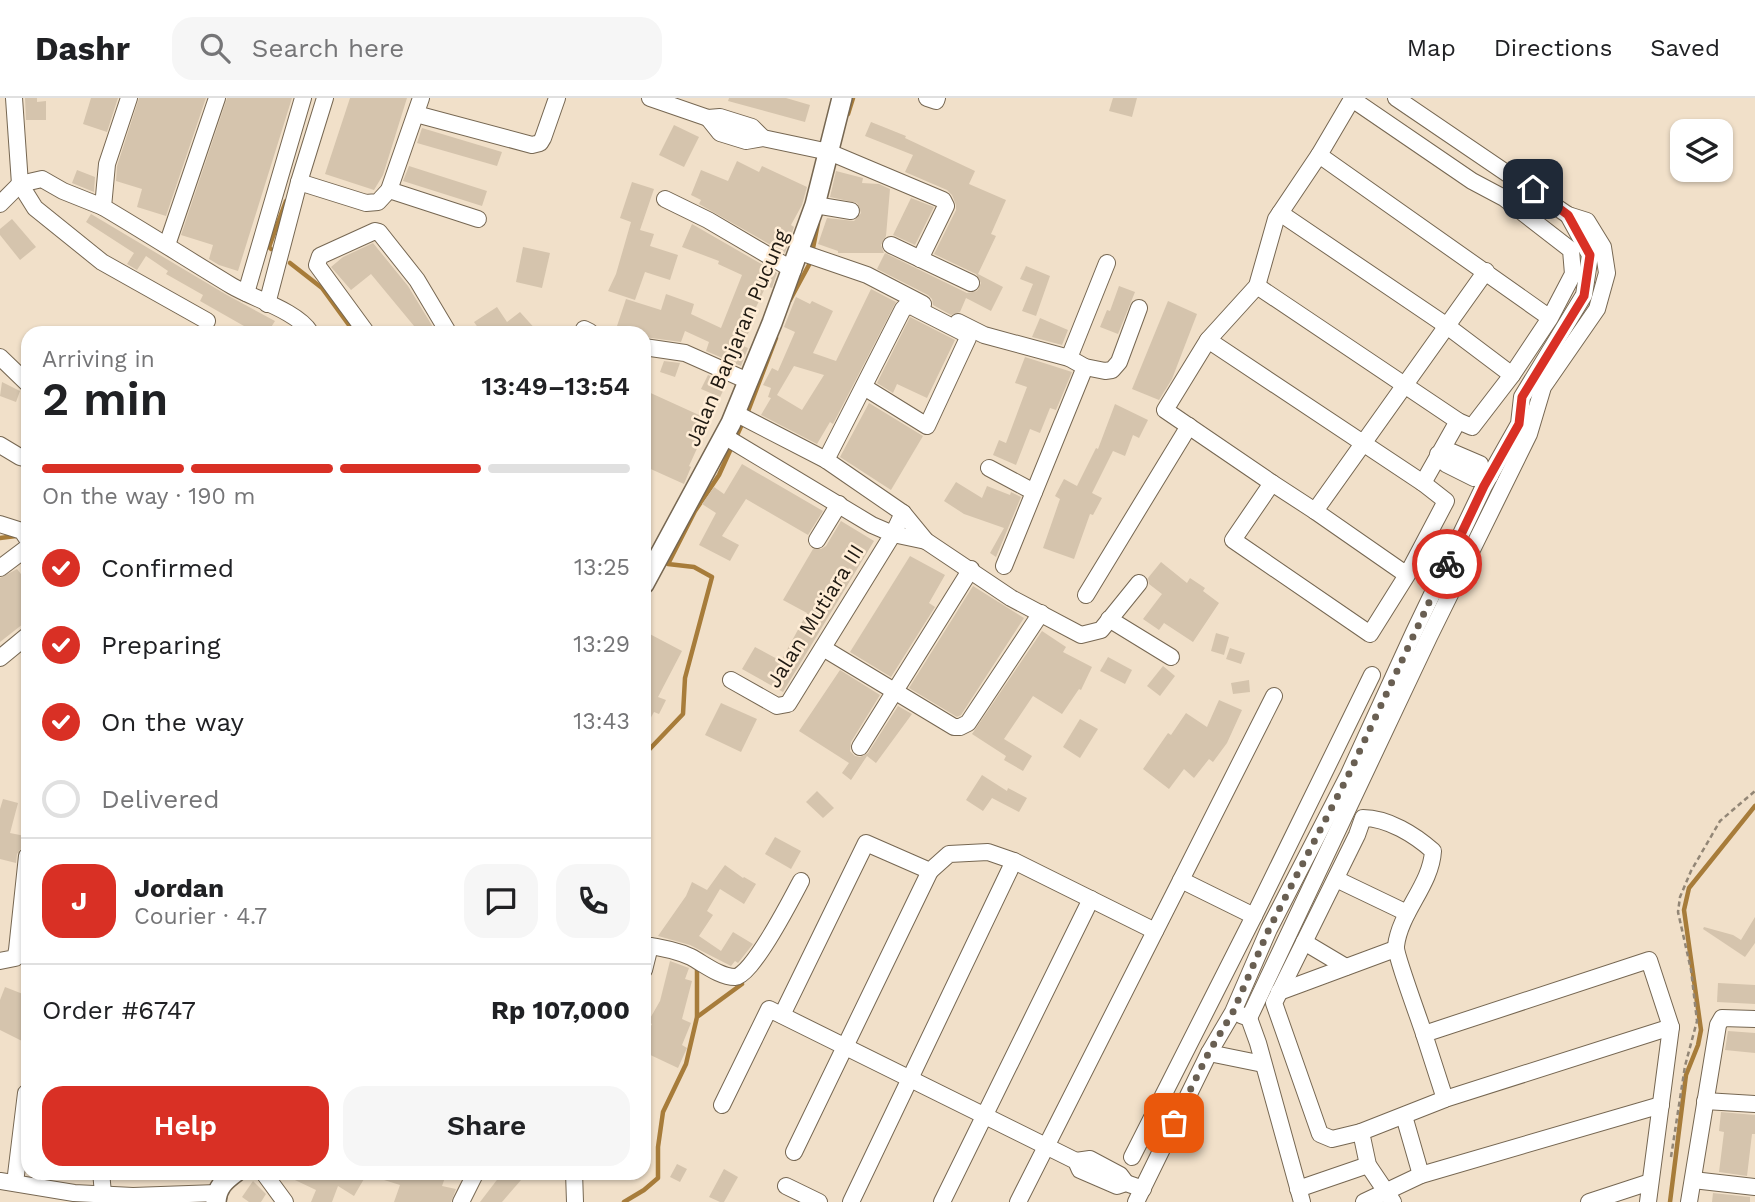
<!DOCTYPE html>
<html lang="en">
<head>
<meta charset="utf-8">
<style>
  body { margin:0; font-family:"Work Sans",sans-serif; background:#f6f6f6; color:#202124; height:100vh; display:flex; flex-direction:column; font-size:26px; white-space:nowrap }
  * { box-sizing:border-box; margin:0 }
  p { font-size:23px; color:#757577 }
  .icon { flex:none; width:38px; height:38px; fill:none; stroke:currentColor; stroke-width:2; stroke-linecap:round; stroke-linejoin:round }
  .map { position:relative; flex:1; overflow:hidden }
  .side { position:absolute; left:21px; top:228px; width:630px; height:854px; display:flex; flex-direction:column; background:#fff; border-radius:21px; box-shadow:0 2px 5px #0004 }
  .side>* { flex:none }
  .tools { position:absolute; left:1670px; top:21px; display:grid; gap:14px }
  .tools a { display:grid; place-items:center; width:63px; height:63px; border-radius:14px; background:#fff; box-shadow:0 2px 5px #0004; font-size:35px }
  .pin { position:absolute; display:grid; place-items:center; width:60px; height:60px; color:#fff; margin:-30px; border-radius:14px; box-shadow:0 4px 10px #0006 }
  .courier { position:absolute; display:grid; place-items:center; width:70px; height:70px; margin:-35px; border:5px solid #d93025; border-radius:50%; background:#fff; color:#222; box-shadow:0 2px 9px #0007 }
  .overview em { font-style:normal; font-weight:600 }
  .overview div { display:flex; flex-direction:column-reverse }
  .overview { display:flex; align-items:center; justify-content:space-between; height:119px; padding:0 21px }
  h1 { font-size:46px; font-weight:600; line-height:52px }
  .bar { display:grid; grid-template-columns:repeat(4,1fr); gap:10px 7px; align-content:center; height:84px; padding:0 21px }
  .bar i { height:9px; border-radius:5px; background:#e0e0e0 }
  .bar .on { background:#d93025 }
  .bar p { grid-column:span 4 }
  .line { display:flex; align-items:center; gap:18px; padding:0 21px; border-top:2px solid #e0e0e0 }
  .line div { flex:1 }
  .round { display:grid; place-items:center; flex:none; width:74px; height:74px; border-radius:21px; background:#f6f6f6 }
  ol { padding:0 21px; list-style:none }
  li { display:flex; align-items:center; gap:21px; height:77px }
  li p { margin-inline-start:auto }
  li .icon { padding:7px; border-radius:50%; background:#d93025; color:#fff; stroke-width:4 }
  li:last-child { color:#757577 }
  li i { width:38px; height:38px; border:4px solid #e0e0e0; border-radius:50% }
  .cta { display:flex; gap:14px; margin-top:auto; padding:14px 21px }
  .cta a { flex:1; height:80px; border-radius:21px; background:#d93025; color:#fff; font-size:28px; font-weight:600; line-height:80px; text-align:center }
  .cta a+a { background:#f6f6f6; color:#202124 }
  header { display:flex; align-items:center; gap:42px; box-sizing:border-box; height:98px; padding:0 35px; background:#fff; border-bottom:2px solid #e0e0e0 }
  header strong { font-size:33px }
  nav { display:flex; gap:38px; margin-inline-start:auto; font-size:24px }
  .search { width:490px; height:63px; background:#f6f6f6; display:flex; align-items:center; gap:18px; box-sizing:border-box; padding:0 24px; border-radius:21px; color:#757577; font-size:26px }
  .map>svg:first-child { display:block }
  .lines { fill:none; stroke-linecap:round; stroke-linejoin:round }
  .stream { stroke:#a77c3a; stroke-width:4.5 }
  .building { fill:#d5c4ad; fill-rule:evenodd }
  .minor-casing { stroke:#766752; stroke-width:18 }
  .tertiary-casing { stroke:#766752; stroke-width:22 }
  .path { stroke:#928676; stroke-width:2.5; stroke-dasharray:5 3.5; stroke-linecap:butt }
  .minor { stroke:#fff; stroke-width:16 }
  .tertiary { stroke:#fff; stroke-width:19 }
  .done { stroke:#695f52; stroke-width:7; stroke-dasharray:0 12.6 }
  .route { stroke:#d93025; stroke-width:9 }
  .labels { text-anchor:middle; stroke-width:5; stroke-linejoin:round; paint-order:stroke }
  .street-label { font-size:21px; fill:#201a12; stroke:#ffedd6 }
</style>
</head>
<body>
<header>
<strong>Dashr</strong>
<div class="search"><svg class="icon" aria-label="search" viewBox="0 0 24 24"><circle cx="10" cy="10" r="6"/><path d="M15 15l6 6"/></svg>Search here</div>
<nav><a>Map</a><a>Directions</a><a>Saved</a></nav>
</header>
<div class="map">
<svg width="1755" height="1104" viewBox="0 0 1755 1104">
  <rect width="100%" height="100%" fill="#f1e0c9"/>
  <g class="lines">
    <!-- stream -->
    <g class="stream">
      <polyline points="848,16 853,0"/>
      <polyline points="271,151 269,149 286,103"/>
      <polyline points="290,165 322,190 354,234"/>
      <polyline points="790,202 810,165 818,125"/>
      <polyline points="747,316 776,240"/>
      <polyline points="0,440 16,438"/>
      <polyline points="644,657 683,616 685,580 712,479 694,469 668,466 695,413 719,377 743,324"/>
      <polyline points="697,867 697,918"/>
      <polyline points="624,1104 644,1092 658,1080 658,1049 663,1014 686,966 697,919 742,886"/>
      <polyline points="1670,1104 1686,977 1698,947 1701,932 1684,812 1689,790 1755,708"/>
    </g>
  </g>
  <!-- building -->
  <g class="building">
    <polygon points="25,0 37,0 37,4 46,3 46,22 26,22"/>
    <polygon points="91,0 118,0 107,34 83,26"/>
    <polygon points="139,0 206,0 166,118 137,109 142,91 116,83 117,68"/>
    <polygon points="227,0 292,0 238,173 219,167 209,161 213,147 181,137"/>
    <polygon points="350,0 407,0 383,77 374,92 325,76"/>
    <polygon points="729,0 786,0 810,7 805,24 728,3"/>
    <polygon points="1113,0 1137,0 1132,19 1109,13"/>
    <polygon points="871,24 906,38 905,40 975,73 969,86 1006,102 991,136 996,138 978,176 1003,189 991,213 966,200 960,214 951,217 933,207 932,201 928,197 877,171 885,155 967,195 977,193 981,185 976,176 934,156 956,112 956,107 952,97 947,92 905,74 913,57 865,38"/>
    <polygon points="674,27 699,39 684,69 659,57"/>
    <polygon points="422,30 502,54 497,68 417,45"/>
    <polygon points="737,63 759,74 762,68 807,89 802,107 791,127 794,129 785,155 699,106 701,102 691,97 701,72 728,83"/>
    <polygon points="409,68 487,93 482,108 403,83"/>
    <polygon points="77,72 95,79 94,94 72,85"/>
    <polygon points="836,73 863,80 862,85 879,86 890,91 886,138 881,147 884,155 838,155 838,153 818,146 827,120 854,123 861,115 857,105 830,99"/>
    <polygon points="632,84 654,91 640,132 654,136 650,148 678,157 670,182 645,174 635,202 608,193 616,176 631,124 620,120"/>
    <polygon points="911,100 934,109 915,147 893,137"/>
    <polygon points="91,116 227,197 275,223 268,234 259,234 252,230 251,232 200,203 203,197 166,176 168,173 146,158 137,172 127,166 134,155 86,124"/>
    <polygon points="12,121 36,149 20,162 0,137 0,131"/>
    <polygon points="692,126 777,175 772,190 766,188 751,220 754,221 743,248 748,250 741,268 706,253 709,244 685,233 681,244 644,239 644,234 615,234 626,201 661,212 666,196 694,206 691,216 721,230 742,177 718,166 719,163 682,149"/>
    <polygon points="373,145 408,188 436,234 419,234 371,176 351,192 331,169 343,159"/>
    <polygon points="523,149 550,155 542,190 516,184"/>
    <polygon points="1026,168 1050,178 1036,218 1022,213 1033,186 1020,181"/>
    <polygon points="1119,188 1135,194 1118,236 1100,229 1107,212 1110,213"/>
    <path d="M871 191 896 204 833 326 830 324 817 346 761 317 771 300 768 299 771 290 763 287 772 270 778 273 795 234 784 229 796 199 810 206 812 203 833 213 813 255 836 263ZM794 268 824 277 802 312 777 297Z"/>
    <polygon points="1168,203 1197,216 1172,281 1159,302 1132,291"/>
    <polygon points="497,209 507,224 520,214 538,234 495,234 497,233 495,230 489,234 481,234 474,224"/>
    <polygon points="910,219 955,242 927,300 897,286 893,295 877,285"/>
    <polygon points="1040,220 1068,232 1062,247 1032,239"/>
    <polygon points="1025,259 1072,274 1056,312 1050,310 1040,335 1030,331 1016,367 993,357 999,342 1006,345 1027,289 1015,285"/>
    <polygon points="664,263 680,265 675,279 660,274"/>
    <polygon points="708,277 727,285 720,299 701,291"/>
    <polygon points="2,284 20,293 16,304 0,298"/>
    <polygon points="644,292 710,322 689,368 691,369 684,386 644,368"/>
    <polygon points="869,305 923,338 891,392 840,359"/>
    <polygon points="1115,306 1148,322 1139,340 1133,337 1125,358 1113,353 1092,395 1102,400 1093,417 1090,416 1074,461 1043,450 1060,401 1055,398 1064,381 1077,388 1096,350 1098,351"/>
    <polygon points="742,366 823,413 808,437 746,401 722,438 739,447 730,463 699,447 716,415 702,406 714,389 724,396"/>
    <polygon points="956,384 982,400 987,388 1010,397 1011,394 1021,399 996,459 990,455 1004,430 964,416 944,403"/>
    <polygon points="841,423 874,443 783,594 742,571 755,549 781,563 807,515 783,502 813,451 821,451 826,448"/>
    <polygon points="910,458 945,477 929,505 935,509 891,579 850,554"/>
    <polygon points="1161,464 1187,485 1190,480 1205,490 1203,493 1219,505 1193,544 1164,525 1159,532 1143,521 1162,496 1149,486 1148,480"/>
    <polygon points="17,471 28,485 28,522 0,544 0,480"/>
    <polygon points="973,488 1024,520 961,617 957,619 909,590"/>
    <polygon points="644,533 682,553 658,599 666,602 659,616 654,614 644,632"/>
    <polygon points="1042,533 1066,549 1063,554 1092,569 1081,592 1079,591 1062,616 1033,598 1004,641 1032,658 1023,673 1004,662 1006,658 972,636"/>
    <polygon points="1216,535 1229,539 1224,557 1211,553"/>
    <polygon points="1230,550 1245,555 1241,566 1226,561"/>
    <polygon points="1108,559 1132,572 1125,586 1100,573"/>
    <polygon points="1163,568 1175,578 1160,598 1147,588"/>
    <polygon points="840,572 880,597 851,644 850,653 855,658 860,659 868,655 898,608 912,616 876,665 867,658 851,682 842,675 849,665 799,633"/>
    <polygon points="1249,582 1250,594 1233,596 1231,585"/>
    <polygon points="1219,602 1242,612 1227,645 1213,664 1209,661 1194,680 1184,671 1169,691 1143,671 1168,635 1171,637 1186,615 1207,629"/>
    <polygon points="721,605 757,621 741,654 705,637"/>
    <polygon points="1080,621 1098,631 1080,660 1063,649"/>
    <polygon points="982,677 1007,693 1008,690 1027,700 1019,714 992,700 983,713 966,702"/>
    <polygon points="817,693 834,710 823,720 806,704"/>
    <polygon points="3,701 18,705 10,735 25,738 22,749 17,756 16,765 0,761 0,711"/>
    <polygon points="775,739 801,753 791,771 765,756"/>
    <polygon points="725,767 743,780 744,779 756,786 744,806 720,791 707,813 713,817 699,838 721,853 733,834 753,846 738,865 735,863 731,868 690,847 658,838 686,798 692,784 707,792"/>
    <polygon points="1755,819 1755,845 1745,859 1703,831 1704,829 1733,837 1741,842"/>
    <polygon points="670,863 689,870 685,881 692,883 682,921 691,925 682,947 687,950 678,970 644,954 644,941 652,926 648,924 660,903"/>
    <polygon points="1718,885 1755,887 1755,906 1717,904"/>
    <polygon points="5,889 28,898 28,946 0,932 0,902"/>
    <polygon points="1728,933 1755,935 1755,955 1725,952"/>
    <polygon points="1721,1014 1755,1017 1755,1036 1752,1036 1747,1078 1719,1074 1724,1034 1719,1033"/>
    <polygon points="677,1066 687,1071 680,1084 670,1079"/>
    <polygon points="724,1071 738,1079 724,1104 720,1104 709,1099"/>
    <polygon points="278,1074 368,1074 354,1098 338,1088 332,1104 311,1104 316,1092"/>
    <polygon points="369,1074 399,1074 417,1081 420,1074 447,1074 442,1088 456,1091 451,1104 394,1104 400,1087 368,1077"/>
    <polygon points="503,1074 528,1074 502,1104 480,1104"/>
    <polygon points="253,1083 266,1096 261,1104 249,1104 242,1099"/>
    <polygon points="1713,1095 1750,1099 1750,1104 1712,1104"/>
  </g>
  <g class="lines">
    <defs>
      <g id="minor">
        <polyline points="14,0 20,86 35,110 102,164 207,223"/>
        <path d="M129 0 107 66 103 109C147 135 189 162 232 188 254 201 297 213 310 234"/>
        <polyline points="650,0 708,20 720,19 752,29 763,40"/>
        <polyline points="927,0 936,3 937,0"/>
        <polyline points="416,16 532,47 540,45 543,40 557,0"/>
        <polyline points="708,20 720,35 746,43 763,40 829,54 943,102 946,108 920,161"/>
        <polyline points="299,84 366,105 378,104 389,92 421,0"/>
        <polyline points="389,92 478,121"/>
        <polyline points="665,101 708,122 793,172"/>
        <polyline points="0,106 20,86 42,81 63,93 103,109"/>
        <polyline points="815,107 851,113"/>
        <polyline points="1280,115 1447,228 1512,277"/>
        <polyline points="167,147 217,0"/>
        <polyline points="891,147 971,185"/>
        <polyline points="800,154 867,177 923,206"/>
        <polyline points="1257,188 1458,323 1472,329 1512,277 1550,220 1573,176 1571,152 1504,100 1472,83 1352,1 1319,57 1550,220"/>
        <polyline points="246,195 303,0"/>
        <polyline points="267,206 299,84 325,0"/>
        <polyline points="958,224 984,237 1069,260 1085,269 1105,273 1112,272 1119,264 1139,210"/>
        <polyline points="584,231 590,234"/>
        <polyline points="366,234 317,167 320,158 375,133 379,134 417,182 448,234"/>
        <polyline points="1208,242 1257,188 1276,121 1319,57"/>
        <polyline points="644,249 685,255 748,283"/>
        <polyline points="0,259 28,286"/>
        <polyline points="1069,260 1107,165"/>
        <polyline points="735,315 826,362 903,415 926,443 1011,500 1081,537 1101,532 1139,485"/>
        <polyline points="724,338 872,427 893,436 926,443"/>
        <polyline points="0,347 20,359 28,361"/>
        <polyline points="1438,356 1444,359 1446,366 1474,380 1481,375"/>
        <polyline points="1444,359 1452,354 1480,366 1481,375 1490,378"/>
        <polyline points="826,362 903,211 906,208 913,209 964,235 968,240 927,328 864,289"/>
        <polyline points="989,370 1034,394"/>
        <polyline points="1272,385 1315,413"/>
        <polyline points="1423,385 1458,323"/>
        <polyline points="0,426 22,433 28,442"/>
        <polyline points="817,442 839,406"/>
        <polyline points="1004,468 1085,269"/>
        <polyline points="0,470 28,449"/>
        <path d="M1407 477 1370 536 1233 442 1272 385 1165 312 1208 242 1423 385 1446 403 1407 477 1315 413C1372 333 1429 253 1486 173"/>
        <polyline points="1086,497 1189,328"/>
        <polyline points="1109,521 1171,559"/>
        <polyline points="823,550 954,629 960,629 968,625 1041,515"/>
        <polyline points="0,560 28,537"/>
        <polyline points="731,582 777,608 788,606 893,436 903,415"/>
        <polyline points="860,649 971,471"/>
        <polyline points="1336,781 1407,815"/>
        <polyline points="1181,782 1274,598"/>
        <polyline points="1254,818 1372,577"/>
        <polyline points="1304,844 1346,869"/>
        <path d="M644 847C659 849 678 853 691 859 704 866 720 879 735 879 752 878 792 800 801 783"/>
        <polyline points="0,863 15,860 17,852 27,758"/>
        <polyline points="644,872 650,848"/>
        <polyline points="1279,894 1395,851"/>
        <polyline points="782,917 866,745 930,773 949,756 988,754 1014,763 1155,833"/>
        <polyline points="1241,917 1249,920 1258,945 1302,1104"/>
        <polyline points="1249,920 1429,539 1529,336 1543,289 1597,211 1607,175 1603,149 1587,123 1568,117 1396,0"/>
        <polyline points="1209,955 1263,966"/>
        <polyline points="1445,1001 1424,936 1649,862 1671,929 1648,1104"/>
        <polyline points="1705,1003 1755,1006"/>
        <polyline points="722,1007 769,911 1076,1063 1080,1072 1117,1088 1126,1085 1143,1091"/>
        <polyline points="1404,1018 1421,1077"/>
        <path d="M1361 1034 1332 1041 1320 1036 1274 905 1357 737 1363 720C1388 720 1415 737 1433 753 1431 787 1400 814 1396 848 1395 856 1420 923 1424 936"/>
        <polyline points="794,1054 930,773"/>
        <polyline points="1076,1063 1090,1061 1120,1077 1126,1085"/>
        <polyline points="101,1074 103,1095"/>
        <polyline points="263,1074 285,1104"/>
        <polyline points="574,1074 575,1104"/>
        <polyline points="1693,1082 1755,1089"/>
        <polyline points="0,1083 74,1095 133,1098 217,1095"/>
        <polyline points="15,1085 26,995"/>
        <polyline points="786,1088 819,1104"/>
        <polyline points="1298,1091 1368,1067"/>
        <polyline points="461,1104 476,1074"/>
        <polyline points="851,1104 1014,763"/>
        <polyline points="942,1104 1091,801"/>
        <polyline points="1018,1104 1181,782 1254,818 1132,1059"/>
        <polyline points="1136,1104 1209,955 1233,914 1269,831 1348,678 1414,534 1484,388 1519,326 1522,299 1584,197 1590,157 1568,117"/>
        <polyline points="1364,1104 1421,1077 1661,1007"/>
        <polyline points="1393,1104 1368,1067 1361,1034 1445,1001 1671,929"/>
        <polyline points="1589,1104 1650,1084"/>
        <polyline points="1689,1104 1718,927 1722,920 1755,921"/>
      </g>
      <g id="tertiary">
        <polyline points="644,486 731,325 772,225 815,107 842,0"/>
        <path d="M216 1104C217 1089 224 1083 236 1074"/>
      </g>
    </defs>
    <!-- minor casing -->
    <use href="#minor" class="minor-casing"/>
    <!-- tertiary casing -->
    <use href="#tertiary" class="tertiary-casing"/>
    <!-- path -->
    <polyline class="path" points="1671,1059 1685,968 1697,923 1691,872 1678,814 1680,799 1691,773 1720,723 1755,693"/>
    <!-- minor -->
    <use href="#minor" class="minor"/>
    <!-- tertiary -->
    <use href="#tertiary" class="tertiary"/>
  </g>
  <g class="lines">
    <!-- done -->
    <polyline class="done" points="1174,1025 1209,954 1233,914 1269,831 1348,678 1447,466"/>
    <!-- route -->
    <polyline class="route" points="1447,466 1484,388 1519,326 1522,299 1584,198 1590,157 1568,117 1533,91"/>
  </g>
  <g class="labels">
    <!-- street labels -->
    <g class="street-label">
      <text transform="translate(737 240) rotate(-67)" y="7">Jalan Banjaran Pucung</text>
      <text transform="translate(815 518) rotate(-58)" y="7">Jalan Mutiara III</text>
    </g>
  </g>
</svg>
<div class="tools">
<a><svg class="icon" aria-label="layers" viewBox="0 0 24 24"><path d="M12 4l9 5-9 5-9-5zM3 14l9 5 9-5"/></svg></a>
</div>
<div class="pin" style="left:1174px;top:1025px;background:#ea580c"><svg class="icon" aria-label="bag" viewBox="0 0 24 24"><path d="M5 8h14l-1 12H6zM9 8a3 3 0 0 1 6 0"/></svg></div>
<div class="pin" style="left:1533px;top:91px;background:#1f2937"><svg class="icon" aria-label="home" viewBox="0 0 24 24"><path d="M3 11l9-7 9 7M6 9v11h12V9"/></svg></div>
<div class="courier" style="left:1447px;top:466px"><svg class="icon" aria-label="bike" viewBox="0 0 24 24"><circle cx="6" cy="16" r="4"/><circle cx="18" cy="16" r="4"/><path d="M6 16l4-8h5l3 8M10 8l3 8H6M13 5h3"/></svg></div>
<section class="side">
<div class="overview"><div><h1>2 min</h1><p>Arriving in</p></div><em>13:49–13:54</em></div>
<div class="bar"><i class="on"></i><i class="on"></i><i class="on"></i><i></i><p>On the way · 190 m</p></div>
<ol>
<li><svg class="icon" aria-label="check" viewBox="0 0 24 24"><path d="M5 12l5 5 9-10"/></svg>Confirmed<p>13:25</p></li>
<li><svg class="icon" aria-label="check" viewBox="0 0 24 24"><path d="M5 12l5 5 9-10"/></svg>Preparing<p>13:29</p></li>
<li><svg class="icon" aria-label="check" viewBox="0 0 24 24"><path d="M5 12l5 5 9-10"/></svg>On the way<p>13:43</p></li>
<li><i></i>Delivered</li>
</ol>
<div class="line" style="height:126px"><b class="round" style="background:#d93025;color:#fff">J</b><div><b>Jordan</b><p>Courier · 4.7</p></div><a class="round"><svg class="icon" aria-label="chat" viewBox="0 0 24 24"><path d="M4 5h16v11H9l-5 4z"/></svg></a><a class="round"><svg class="icon" aria-label="phone" viewBox="0 0 24 24"><path d="M5 4h4l2 5-3 2q2 4 5 5l2-3 5 2v4C11 20 4 13 5 4z"/></svg></a></div>
<div class="line" style="height:91px"><div>Order #6747</div><b>Rp 107,000</b></div>
<div class="cta"><a>Help</a><a>Share</a></div>
</section>
</div>
</body>
</html>
